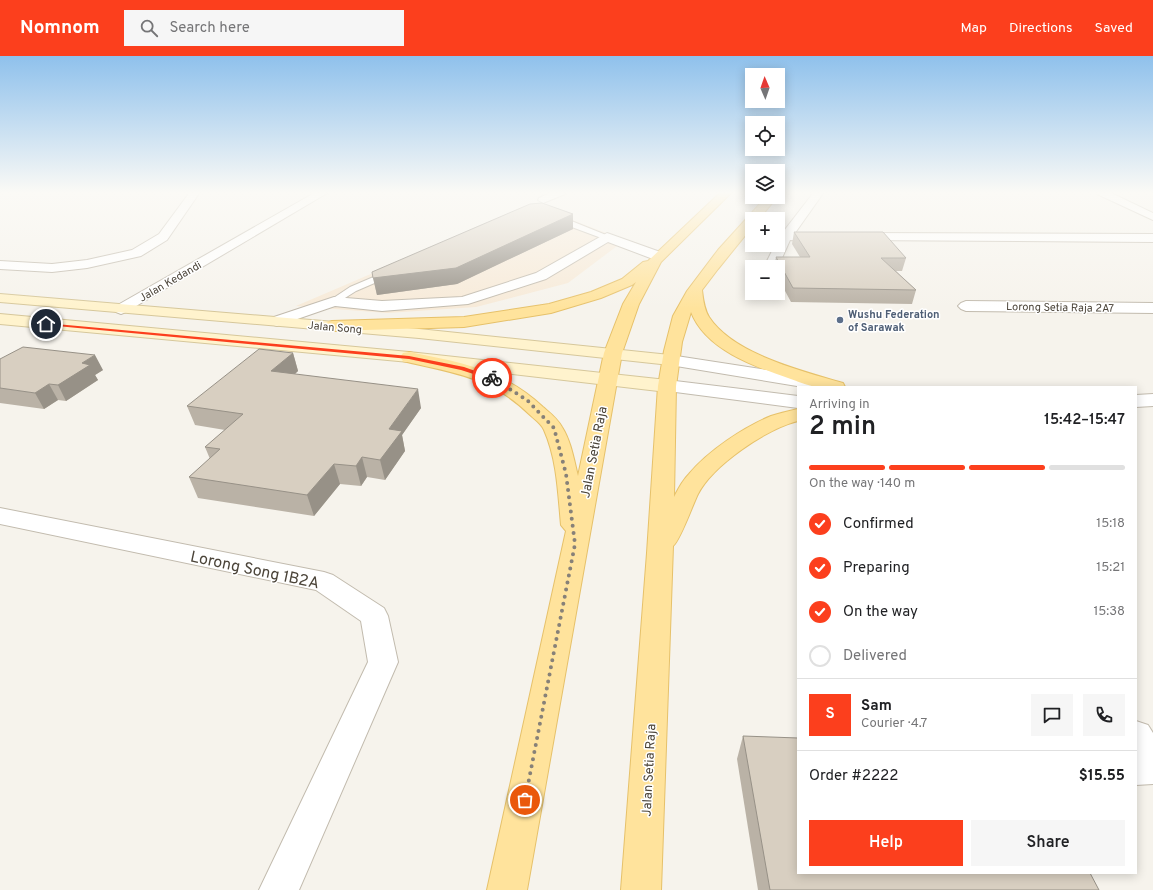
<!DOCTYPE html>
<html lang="en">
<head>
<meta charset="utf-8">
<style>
  body { margin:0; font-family:Overpass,sans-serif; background:#f6f6f6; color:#202124; height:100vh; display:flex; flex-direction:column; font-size:15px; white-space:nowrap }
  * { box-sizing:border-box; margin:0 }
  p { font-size:13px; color:#757577 }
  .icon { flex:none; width:22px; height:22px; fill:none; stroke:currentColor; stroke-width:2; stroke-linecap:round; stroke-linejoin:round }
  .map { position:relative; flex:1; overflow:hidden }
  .drawer { position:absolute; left:797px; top:330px; width:340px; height:488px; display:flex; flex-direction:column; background:#fff; border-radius:0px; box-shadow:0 2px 10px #0003 }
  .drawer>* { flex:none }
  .needle { width:26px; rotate:358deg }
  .controls { position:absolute; left:745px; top:12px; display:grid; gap:8px }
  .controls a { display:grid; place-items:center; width:40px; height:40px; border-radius:0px; background:#fff; box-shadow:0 2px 10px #0003; font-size:20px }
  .pin { position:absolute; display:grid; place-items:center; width:34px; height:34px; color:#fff; margin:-17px; border:2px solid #fff; border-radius:50%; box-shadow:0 1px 4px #0007 }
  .courier { position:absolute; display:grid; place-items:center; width:40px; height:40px; margin:-20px; border:3px solid #fc3f1d; border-radius:50%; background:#fff; color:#222; box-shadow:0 1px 5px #0007 }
  .headline em { font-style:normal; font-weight:600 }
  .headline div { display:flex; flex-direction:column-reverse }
  .headline { display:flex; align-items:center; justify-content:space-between; height:68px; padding:0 12px }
  h1 { font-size:26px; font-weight:600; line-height:30px }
  .bar { display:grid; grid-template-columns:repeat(4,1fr); gap:6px 4px; align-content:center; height:48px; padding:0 12px }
  .bar i { height:5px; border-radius:3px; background:#e0e0e0 }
  .bar .selected { background:#fc3f1d }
  .bar p { grid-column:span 4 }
  .line { display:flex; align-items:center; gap:10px; padding:0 12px; border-top:1px solid #e0e0e0 }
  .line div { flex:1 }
  .round { display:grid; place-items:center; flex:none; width:42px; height:42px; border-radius:0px; background:#f6f6f6 }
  ol { padding:0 12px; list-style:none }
  li { display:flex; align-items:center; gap:12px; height:44px }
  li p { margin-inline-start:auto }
  li .icon { padding:4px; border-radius:50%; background:#fc3f1d; color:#fff; stroke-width:4 }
  li:last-child { color:#757577 }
  li i { width:22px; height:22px; border:2px solid #e0e0e0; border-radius:50% }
  .action { display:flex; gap:8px; margin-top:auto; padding:8px 12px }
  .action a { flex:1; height:46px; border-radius:0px; background:#fc3f1d; color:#fff; font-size:16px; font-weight:600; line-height:46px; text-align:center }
  .action a+a { background:#f6f6f6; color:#202124 }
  header { display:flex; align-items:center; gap:24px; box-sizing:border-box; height:56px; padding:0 20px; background:#fc3f1d; color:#fff }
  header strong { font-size:19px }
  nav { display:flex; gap:22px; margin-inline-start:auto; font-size:14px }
  .search { width:280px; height:36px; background:#f6f6f6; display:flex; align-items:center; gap:10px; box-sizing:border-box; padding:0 14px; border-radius:0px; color:#757577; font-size:15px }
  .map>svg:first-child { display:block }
  .commercial { fill:#f7ead8 }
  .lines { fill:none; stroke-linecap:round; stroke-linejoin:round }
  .service-casing { stroke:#c2bbae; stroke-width:2 }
  .minor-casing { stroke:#c2bbae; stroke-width:2 }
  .tertiary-casing { stroke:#c2bbae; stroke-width:2 }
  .secondary-casing { stroke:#d6c79b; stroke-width:2 }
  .primary-casing { stroke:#e6c16a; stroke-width:2 }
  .service { fill:#fff; fill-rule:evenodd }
  .minor { fill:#fff; fill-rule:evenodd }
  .tertiary { fill:#fff; fill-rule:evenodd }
  .secondary { fill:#fff3cd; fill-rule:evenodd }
  .primary { fill:#ffe39c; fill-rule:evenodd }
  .wall { fill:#bab2a6 }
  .shaded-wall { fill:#979187 }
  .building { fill:#d8cfc1; stroke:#979187 }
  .route { fill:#fc3f1d }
  .done { stroke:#878178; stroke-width:4; stroke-dasharray:0 7.2 }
  .service-dot { fill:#5c6f8a; stroke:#fff; stroke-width:1.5 }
  .labels { text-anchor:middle; stroke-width:3; stroke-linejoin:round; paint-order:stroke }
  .far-street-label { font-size:11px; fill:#4b4439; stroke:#fff }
  .far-service-label { font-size:11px; font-weight:bold; fill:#4e5e75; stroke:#fff; text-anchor:start }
  .street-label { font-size:13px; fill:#4b4439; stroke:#fff }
  .near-street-label { font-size:16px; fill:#4b4439; stroke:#fff }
</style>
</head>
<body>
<header>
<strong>Nomnom</strong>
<div class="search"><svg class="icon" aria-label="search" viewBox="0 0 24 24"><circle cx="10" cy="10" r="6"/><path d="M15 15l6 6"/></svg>Search here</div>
<nav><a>Map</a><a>Directions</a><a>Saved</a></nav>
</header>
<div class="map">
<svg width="1153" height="834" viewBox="0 0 1153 834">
  <rect width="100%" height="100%" fill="#f6f3ec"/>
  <!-- commercial -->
  <polygon class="commercial" points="532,149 625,184 568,227 476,251 387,257 296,250"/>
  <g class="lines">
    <defs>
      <g id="service">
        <polygon points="553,160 559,160 611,181 610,183 604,183 553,164"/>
        <polygon points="390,214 394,217 393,219 356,235 337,247 331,247 329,245 350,231"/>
      </g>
      <g id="minor">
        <polygon points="190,136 200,136 167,184 141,200 87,212 52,216 0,213 0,205 52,208 87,204 132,194 159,178"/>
        <polygon points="552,136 566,136 565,138 543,147 538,144 539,142"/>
        <polygon points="814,136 824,136 795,177 824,177 828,178 830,181 828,184 824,185 790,184 778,211 764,211 775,189 778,189 780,180"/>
        <polygon points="1096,136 1109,136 1153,157 1153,164 1097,138"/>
        <polygon points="607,177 663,197 665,200 663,203 653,203 608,186 546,223 468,248 382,255 335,250 277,270 271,268 269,265 271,262 334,241 382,245 462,241 536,217"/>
        <polygon points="856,177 1153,178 1153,186 852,184 850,181 852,178"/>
        <polygon points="966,245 1153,247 1153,257 966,255 961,253 958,250 961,247"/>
        <polygon points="0,452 324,516 333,519 384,552 388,560 398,606 299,834 259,834 368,606 361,565 316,534 0,468"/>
        <polygon points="1136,665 1148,669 1153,677 1153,728 1136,729"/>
      </g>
      <g id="tertiary">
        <polygon points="316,136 329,136 126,256 121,258 116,256 113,253 116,250"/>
        <polygon points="670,299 825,323 831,325 834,329 833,331 803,331 664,308 661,304 664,300"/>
        <polygon points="667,324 798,340 798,352 660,334 658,330 660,326"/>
        <polygon points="1153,338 1153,350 1136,351 1136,339"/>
      </g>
      <g id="secondary">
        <polygon points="0,238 419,273 670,299 676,300 679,304 676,308 670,309 419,282 0,246"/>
        <polygon points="0,258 409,296 667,324 674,326 676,330 674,334 667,336 409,306 0,268"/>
      </g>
      <g id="primary">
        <path d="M721 136H732L661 206 639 248 622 297 527 834H487L566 475 561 469C558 437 557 403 544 374 541 367 534 363 529 358 490 320 453 317 403 305L400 301 403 297 409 296C460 306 504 314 543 351 550 357 557 362 562 371 571 385 574 404 578 420L604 297 623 248 636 226 632 229 601 242 551 257 464 271 332 275 326 273 324 270 326 267 332 265 464 261 549 248 591 236 622 223 643 206 648 205Z"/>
        <path d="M766 141H777L759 163H752V171L718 213 702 234C703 243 704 253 709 261 733 298 802 315 843 327L845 331C836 331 826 332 817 331 808 330 797 325 788 322 753 310 705 293 691 256L682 286 676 330 674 441C678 433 683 424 689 418 708 395 744 371 771 360 780 357 789 355 798 353V365C766 373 713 409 698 438 693 448 680 485 673 490L661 834H621L647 497 658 330 664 295 673 260 687 235 718 194Z"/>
      </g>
    </defs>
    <!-- service casing -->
    <use href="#service" class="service-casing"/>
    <!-- minor casing -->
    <use href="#minor" class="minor-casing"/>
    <!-- tertiary casing -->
    <use href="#tertiary" class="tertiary-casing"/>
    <!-- secondary casing -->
    <use href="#secondary" class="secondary-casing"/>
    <!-- primary casing -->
    <use href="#primary" class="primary-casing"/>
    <!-- service -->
    <use href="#service" class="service"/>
    <!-- minor -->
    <use href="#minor" class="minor"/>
    <!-- tertiary -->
    <use href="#tertiary" class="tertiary"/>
    <!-- secondary -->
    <use href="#secondary" class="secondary"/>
    <!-- primary -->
    <use href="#primary" class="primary"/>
  </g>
  <!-- wall -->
  <g class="wall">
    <polygon points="573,158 573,173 457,228 377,239 372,216"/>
    <polygon points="794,176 906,202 902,215 896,215 916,234 912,248 791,246 778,222 778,211 774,211 776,201 800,201 792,188"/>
    <polygon points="293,297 298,315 295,318 421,352 402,379 405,395 385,424 367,421 361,430 340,428 314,460 198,442 189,421 210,403 205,391 225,374 195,369 187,350"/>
    <polygon points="0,303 103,314 95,319 98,324 66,345 58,344 44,353 0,347"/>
    <polygon points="743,680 1099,834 758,834 737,703"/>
  </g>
  <!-- shaded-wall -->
  <g class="shaded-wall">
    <polygon points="573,158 573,173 457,228 377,239 373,222"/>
    <polygon points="293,297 298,315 277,334 271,315"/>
    <polygon points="95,299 103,314 95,319 98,324 66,345 58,329 82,307"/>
    <polygon points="49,328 58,344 44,353 35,337"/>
    <polygon points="418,333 421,352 402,379 405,395 385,424 380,404 389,373"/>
    <polygon points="362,401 367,421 361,430 356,410"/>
    <polygon points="334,408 340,428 314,460 307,439"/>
  </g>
  <!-- building -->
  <g class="building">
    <polygon points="542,147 573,158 456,212 373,222 372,216 530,148"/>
    <polygon points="794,176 883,176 906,202 881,202 916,234 793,232 776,201 810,201"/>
    <polygon points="23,291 95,299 82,307 90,309 58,329 49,328 35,337 0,332 0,303"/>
    <polygon points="259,293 293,297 271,315 418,333 389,373 402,375 380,404 362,401 356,410 334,408 307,439 189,421 220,393 205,391 243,358 187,350"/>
    <polygon points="743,680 798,682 798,817 1090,817 1099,834 770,834"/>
  </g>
  <!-- sky -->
  <linearGradient id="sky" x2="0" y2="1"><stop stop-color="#8fc1ec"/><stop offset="0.54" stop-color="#fbfaf6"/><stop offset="1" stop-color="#fbfaf6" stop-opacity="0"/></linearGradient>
  <rect width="1153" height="253" fill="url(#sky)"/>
  <!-- route -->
  <polygon class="route" points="45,267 409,300 464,311 495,322 492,324 461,314 409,303 46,269"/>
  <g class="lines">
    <!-- done -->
    <polyline class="done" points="492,322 527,344 554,372 566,418 575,488 525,744"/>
  </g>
  <!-- markers -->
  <circle class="service-dot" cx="840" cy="264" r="4"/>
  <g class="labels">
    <!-- far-street labels -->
    <g class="far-street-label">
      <text transform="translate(170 225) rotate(-30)" y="4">Jalan Kedandi</text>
      <text transform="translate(1060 251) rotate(1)" y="4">Lorong Setia Raja 2A7</text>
      <text transform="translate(335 271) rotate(5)" y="4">Jalan Song</text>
    </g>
    <!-- far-service labels -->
    <g class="far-service-label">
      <text x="848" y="262">Wushu Federation<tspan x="848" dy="13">of Sarawak</tspan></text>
    </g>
    <!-- street labels -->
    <g class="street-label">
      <text transform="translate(593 396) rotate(-79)" y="5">Jalan Setia Raja</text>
      <text transform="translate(648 714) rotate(-87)" y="5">Jalan Setia Raja</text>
    </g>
    <!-- near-street labels -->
    <g class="near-street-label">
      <text transform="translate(255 513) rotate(12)" y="6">Lorong Song 1B2A</text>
    </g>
  </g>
</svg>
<div class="controls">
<a><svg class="needle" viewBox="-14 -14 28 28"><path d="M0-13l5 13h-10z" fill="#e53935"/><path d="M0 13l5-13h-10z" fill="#757577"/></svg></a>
<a><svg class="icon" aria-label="locate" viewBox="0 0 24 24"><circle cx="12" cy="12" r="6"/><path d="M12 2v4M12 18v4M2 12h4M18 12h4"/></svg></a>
<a><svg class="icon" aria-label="layers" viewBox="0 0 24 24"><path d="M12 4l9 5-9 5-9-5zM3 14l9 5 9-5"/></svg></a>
<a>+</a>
<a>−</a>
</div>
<div class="pin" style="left:525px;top:744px;background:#ea580c"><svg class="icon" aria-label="bag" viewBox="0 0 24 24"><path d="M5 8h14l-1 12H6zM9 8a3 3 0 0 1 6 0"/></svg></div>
<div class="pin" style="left:46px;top:268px;background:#1f2937"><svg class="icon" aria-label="home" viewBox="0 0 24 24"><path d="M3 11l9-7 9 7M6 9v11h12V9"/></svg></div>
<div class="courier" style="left:492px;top:322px"><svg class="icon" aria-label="bike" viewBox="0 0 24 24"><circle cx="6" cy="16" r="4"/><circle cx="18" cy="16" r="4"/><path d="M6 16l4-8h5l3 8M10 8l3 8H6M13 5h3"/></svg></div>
<section class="drawer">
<div class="headline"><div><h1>2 min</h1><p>Arriving in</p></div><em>15:42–15:47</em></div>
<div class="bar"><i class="selected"></i><i class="selected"></i><i class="selected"></i><i></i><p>On the way · 140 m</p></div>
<ol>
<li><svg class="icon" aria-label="check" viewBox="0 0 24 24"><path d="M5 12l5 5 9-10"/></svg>Confirmed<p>15:18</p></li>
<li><svg class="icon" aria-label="check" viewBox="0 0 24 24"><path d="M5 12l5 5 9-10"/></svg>Preparing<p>15:21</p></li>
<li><svg class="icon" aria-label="check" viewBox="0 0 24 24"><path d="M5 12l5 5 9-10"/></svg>On the way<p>15:38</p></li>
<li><i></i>Delivered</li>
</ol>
<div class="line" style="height:72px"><b class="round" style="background:#fc3f1d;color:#fff">S</b><div><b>Sam</b><p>Courier · 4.7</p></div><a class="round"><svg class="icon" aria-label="chat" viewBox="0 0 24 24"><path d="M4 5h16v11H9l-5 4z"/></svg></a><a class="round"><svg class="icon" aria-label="phone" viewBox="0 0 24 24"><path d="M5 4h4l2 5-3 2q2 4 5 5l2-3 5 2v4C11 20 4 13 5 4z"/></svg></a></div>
<div class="line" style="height:52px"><div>Order #2222</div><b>$15.55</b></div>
<div class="action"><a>Help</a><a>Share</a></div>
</section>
</div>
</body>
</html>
